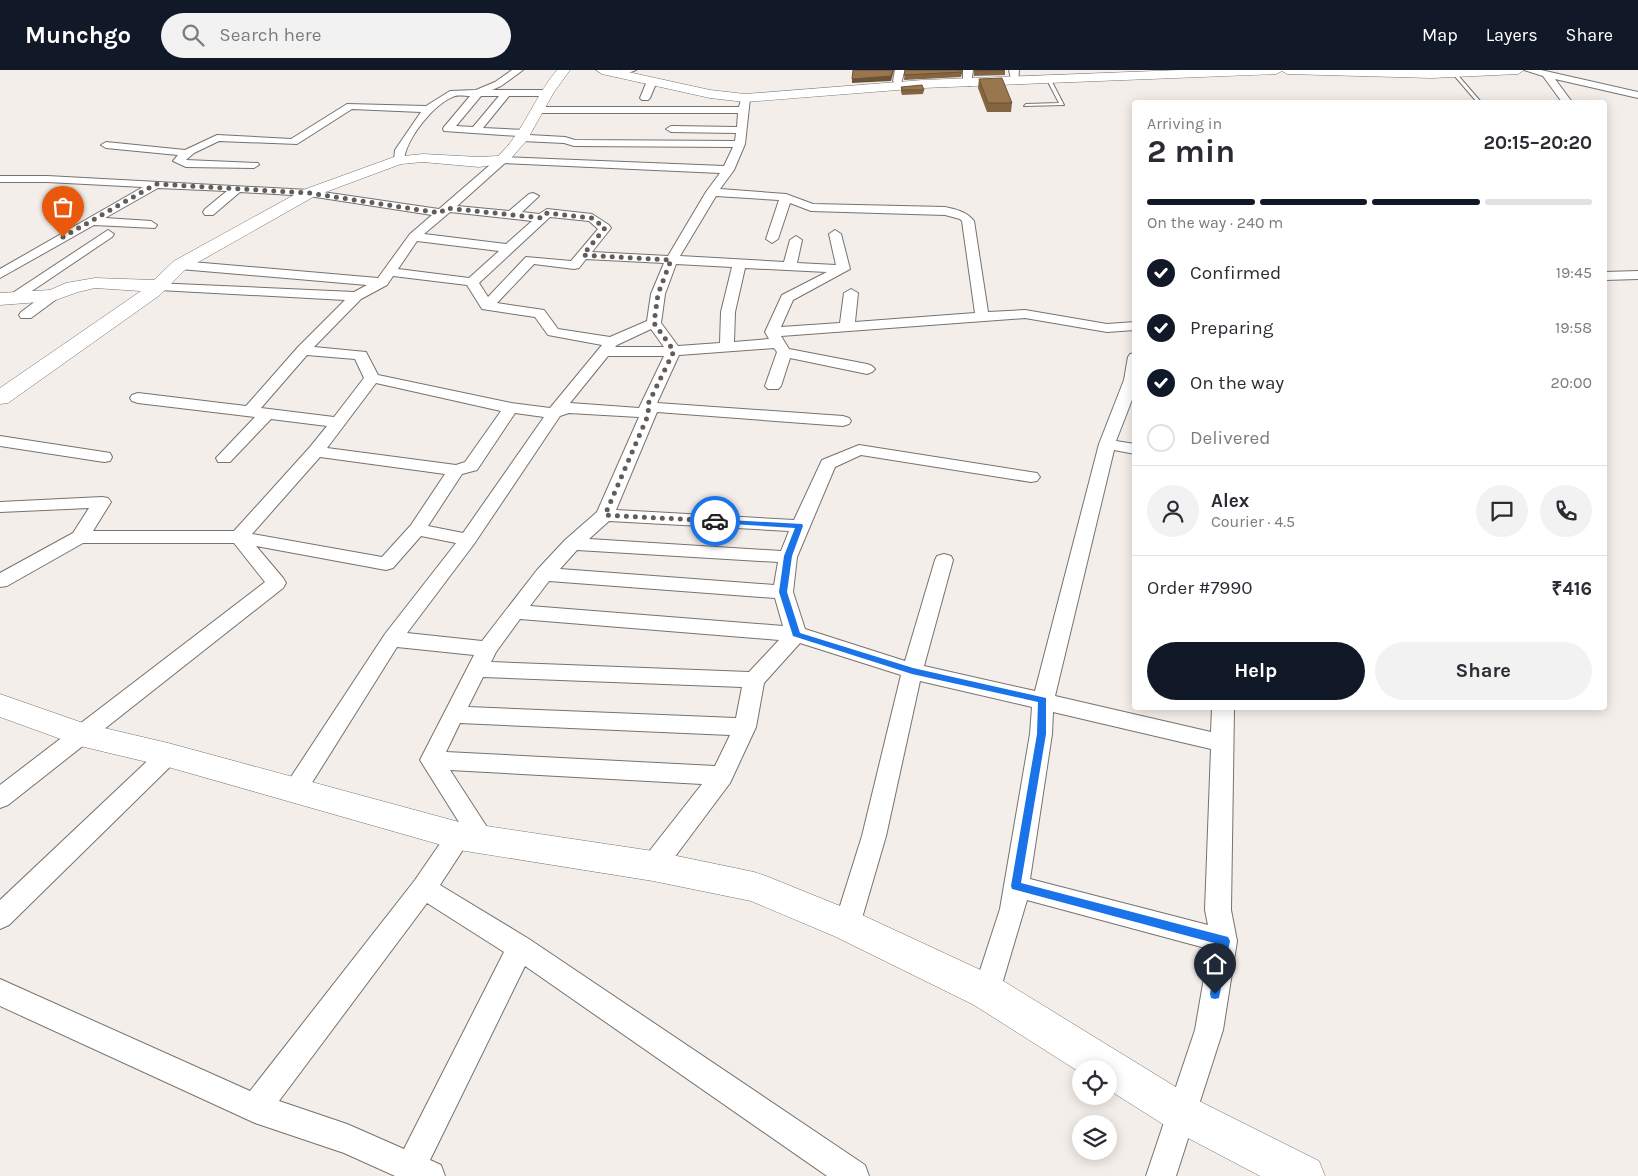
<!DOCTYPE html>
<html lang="en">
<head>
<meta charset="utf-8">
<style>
  body { margin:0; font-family:Karla,sans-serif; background:#f2f2f3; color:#2b2b33; height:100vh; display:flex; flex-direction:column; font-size:19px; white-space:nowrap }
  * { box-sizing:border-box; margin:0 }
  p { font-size:16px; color:#7c7c81 }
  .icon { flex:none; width:28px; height:28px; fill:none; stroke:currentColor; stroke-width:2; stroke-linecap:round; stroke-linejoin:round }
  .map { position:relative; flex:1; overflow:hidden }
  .drawer { position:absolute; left:1132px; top:30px; width:475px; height:610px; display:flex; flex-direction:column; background:#fff; border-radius:5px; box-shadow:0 2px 12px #0003 }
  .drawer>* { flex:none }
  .buttons { position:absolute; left:1072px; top:990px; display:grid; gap:10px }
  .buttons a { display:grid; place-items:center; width:45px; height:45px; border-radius:50%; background:#fff; box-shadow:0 2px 12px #0003; font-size:25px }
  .pin { position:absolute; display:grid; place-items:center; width:42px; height:42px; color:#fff; margin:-51px -21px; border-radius:50% 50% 50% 0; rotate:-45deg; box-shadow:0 0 5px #0007 }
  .pin .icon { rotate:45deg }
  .courier { position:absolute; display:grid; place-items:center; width:50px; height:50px; margin:-25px; border:4px solid #1a73e8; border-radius:50%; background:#fff; color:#222; box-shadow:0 1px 6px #0007 }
  .head em { font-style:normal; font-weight:700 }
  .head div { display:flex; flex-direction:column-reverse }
  .head { display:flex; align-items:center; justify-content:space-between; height:85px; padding:0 15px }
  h1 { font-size:32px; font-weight:700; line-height:38px }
  .bar { display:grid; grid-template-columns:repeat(4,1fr); gap:8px 5px; align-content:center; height:60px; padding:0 15px }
  .bar i { height:6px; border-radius:4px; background:#e1e1e2 }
  .bar .current { background:#111827 }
  .bar p { grid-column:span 4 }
  .line { display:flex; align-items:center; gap:12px; padding:0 15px; border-top:1px solid #e1e1e2 }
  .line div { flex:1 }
  .round { display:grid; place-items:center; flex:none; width:52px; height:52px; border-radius:26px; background:#f2f2f3 }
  ol { padding:0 15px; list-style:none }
  li { display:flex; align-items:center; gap:15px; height:55px }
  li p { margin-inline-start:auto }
  li .icon { padding:5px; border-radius:50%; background:#111827; color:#fff; stroke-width:4 }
  li:last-child { color:#7c7c81 }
  li i { width:28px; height:28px; border:2px solid #e1e1e2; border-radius:50% }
  .cta { display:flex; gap:10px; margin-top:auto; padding:10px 15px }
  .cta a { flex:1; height:58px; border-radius:30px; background:#111827; color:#fff; font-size:20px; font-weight:700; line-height:58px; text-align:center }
  .cta a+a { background:#f2f2f3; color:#2b2b33 }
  header { display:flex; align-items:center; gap:30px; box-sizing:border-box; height:70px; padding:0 25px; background:#111827; color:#fff }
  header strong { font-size:24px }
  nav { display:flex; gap:28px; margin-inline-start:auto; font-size:18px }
  .search { width:350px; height:45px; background:#f2f2f3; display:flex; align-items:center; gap:12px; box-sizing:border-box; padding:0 18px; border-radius:28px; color:#7c7c81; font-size:19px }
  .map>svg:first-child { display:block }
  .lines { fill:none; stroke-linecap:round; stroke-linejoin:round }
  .lane-casing { stroke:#77726e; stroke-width:2 }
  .street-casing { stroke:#77726e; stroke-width:2 }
  .secondary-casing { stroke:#77726e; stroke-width:1 }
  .lane { fill:#fff; fill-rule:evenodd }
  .street { fill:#fff; fill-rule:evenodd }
  .secondary { fill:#fff; fill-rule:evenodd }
  .wall { fill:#846543 }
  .shaded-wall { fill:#6c5337 }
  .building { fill:#9a764e; stroke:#6c5337 }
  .route { fill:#1a73e8 }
  .done { stroke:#605d5b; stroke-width:5; stroke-dasharray:0 9 }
</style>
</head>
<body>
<header>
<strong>Munchgo</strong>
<div class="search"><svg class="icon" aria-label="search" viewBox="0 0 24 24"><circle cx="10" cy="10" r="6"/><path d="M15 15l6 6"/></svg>Search here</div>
<nav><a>Map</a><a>Layers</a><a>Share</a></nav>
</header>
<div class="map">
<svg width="1638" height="1106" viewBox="0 0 1638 1106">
  <rect width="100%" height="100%" fill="#f4eeea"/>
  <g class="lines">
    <defs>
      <g id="lane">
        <polygon points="1452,3 1456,3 1481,32 1477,32"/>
        <polygon points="1049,9 1051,10 1064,35 1024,36 1026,34 1059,33 1047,10"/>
      </g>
      <g id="street">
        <path d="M512 0H523L501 16 492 20H546L551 23 546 26H509L483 58 525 60 529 61 530 63 529 65 565 67 575 70 735 71 736 63 671 62 666 59 671 56 737 57 738 43H537L532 40 537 37H739L742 26H748L750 28 745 74 734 100 720 119 786 124 813 134 945 137C957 140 966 141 974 151L988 242 1025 240 1107 254 1135 252V260L1107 262 1025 248 781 266 789 279 867 294 872 296 875 299 872 302 867 304 790 288 781 316 778 319H768L765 316 777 282 774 278 679 285 657 333 843 346 849 348 851 351 849 354 843 356 657 342 616 440 794 450 822 390 859 375 1037 403 1040 407 1037 411 1031 412 861 385 835 397 797 487 793 522 805 559 905 591 935 490 937 486 944 484 951 486 953 490 924 596 1035 621 1099 374 1124 310 1128 287 1130 284 1135 283V322L1116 371 1135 374V384L1114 380 1055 626 1211 662 1212 638H1234L1231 840 1237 871 1223 960 1176 1106H1146L1195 960 1209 879 1027 830 997 931 987 935 977 931 973 922 1000 839 1030 664 1032 637 920 611 886 766 860 855 856 863 847 867 838 863 834 855 862 766 901 605 800 573 764 613 756 657 730 713 662 804 653 807 644 804 641 796 644 788 702 714 450 700 496 771 493 778C481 782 476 779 470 769L440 815 529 869 865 1095 869 1106H827L525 896 430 1090 441 1095 445 1106H395L344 1083 255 1053 0 936V909L250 1021 415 810 450 759 462 757 420 690 474 585 397 577 303 727 295 729 287 727 283 720 287 713 385 564 456 473 421 466 393 498 386 500 256 476 283 508 286 513 283 518 8 735 0 738V715L265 512 234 473H83L7 516 0 517V503L73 463 89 438 0 442V432L102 427 108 428 111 432 93 461H234L310 377 327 356 271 349 230 392H218L216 388 255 347 138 333 132 331 130 328 132 325 138 323 246 336 298 277 345 230 159 220 154 219 152 216 154 213 354 222 367 215 180 199 174 195 180 191 378 208 410 164 432 145 309 126 240 122 213 145H205L203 142 205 139 227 121 158 118 105 148 151 151 157 155 155 158 94 155 0 208V199L143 117 47 112H0V106H47L309 120 439 139 498 88 502 87 724 96 733 77 574 76 564 73 522 71 517 68 518 66 444 61 443 59 444 57 470 26C466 26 459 25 455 26 434 33 406 69 404 90L399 93 394 90 395 80 421 42 352 39 297 74 219 71 194 83 186 90 258 93 259 95 254 98 186 97 173 91 178 85 106 78 101 75 106 72 185 80 217 65 291 69 347 34 426 36 450 21 476 20 495 12ZM481 26H499L473 57 456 56ZM505 93 720 103 706 122 668 186 592 182 611 158 609 155 592 144 547 139 539 144 522 142 539 126 533 123 529 124 509 141 457 136ZM716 126 779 130 766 169 772 173 778 169 790 133 811 141 945 145 960 149 962 151 975 243 855 252 858 223 851 219 844 223 840 253 781 257 793 230 850 199 841 164 835 160 829 164 836 195 797 193 802 170 796 166 790 170 784 192 680 186ZM450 142 532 151 506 174 424 164ZM550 147 589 151 598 159 571 191 526 187 488 227 479 213ZM417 171 499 181 469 208 398 199ZM586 189 664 193 651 224 647 251 610 267 558 259 544 240 497 233 534 194 574 199 579 198ZM676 194 732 197 721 242 720 273 678 276 661 253 665 224ZM745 198 827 202 782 225 765 262 769 269 734 272 735 242ZM393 206 467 215 482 239 535 247 548 265 602 275 550 338 511 333 378 305 366 282 314 277 361 229 387 215ZM651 259 664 277H615L617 275ZM307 285 355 289 364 308 334 347 261 338ZM608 286H664L639 338 570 333ZM376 313 501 341 465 392 456 395 327 378ZM515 343 544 347 463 463 428 456 462 404 477 400ZM569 343 639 347 597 442 565 470 537 500 482 571 407 563 474 474 560 346ZM320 387 445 404 411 455 382 487 252 464ZM609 451 789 461 781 481 589 469ZM577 480 778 492 774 515 560 499ZM549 511 775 528 783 556 530 536ZM520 549 779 570 749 602 491 592 496 582ZM483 607 742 617 736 648 468 637ZM1053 642 1211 679 1205 840 1208 855 1030 809 1052 664ZM460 653 730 665 715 696 446 682ZM427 833 504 882 404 1079 347 1054 279 1031Z"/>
        <polygon points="621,0 636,0 618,7 613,4"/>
        <polygon points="895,0 905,0 901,13 895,13 893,11"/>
        <polygon points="963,0 973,0 971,15 968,16 963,13"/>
        <polygon points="1009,0 1019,0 1018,13 1012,13"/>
        <polygon points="1524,0 1541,0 1638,22 1638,28 1555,9 1572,32 1562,32 1543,6"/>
        <polygon points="652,8 657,11 650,28 648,30 642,30 640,28 647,11"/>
        <polygon points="108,160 114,164 112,167 17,231 7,231 5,228"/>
        <polygon points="1638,201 1638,209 1605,210 1605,202"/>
        <polygon points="53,221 60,225 58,228 31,248 21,248 19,245 21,242 48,222"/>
        <polygon points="0,366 104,382 110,383 112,387 110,391 104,392 0,376"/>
        <polygon points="168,676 176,679 179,685 176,691 9,855 0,859 0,830 160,679"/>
      </g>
      <g id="secondary">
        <path d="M557 0H570L554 22 527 70 507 93 479 97 423 92 401 94 315 126 186 199 160 225 8 333 0 334V318L141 221 95 218 78 222 53 231 0 235V223L50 220 66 213 95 208 154 210 174 191 303 120 394 87 423 84 479 87 498 86C524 62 534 27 557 0Z"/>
        <polygon points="596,0 619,0 710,20 745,24 923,10 1180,0 1524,0 1518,4 1432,8 1287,4 1282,1 1276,4 923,18 745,32 710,28 602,4"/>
        <polygon points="0,624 83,653 168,673 459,752 653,781 754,802 766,806 860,844 1000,909 1197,1030 1319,1091 1325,1106 1260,1106 1169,1058 1109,1020 1109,999 1081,999 1081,1003 974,935 834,866 751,831 653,811 459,780 168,697 80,676 0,647"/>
      </g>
    </defs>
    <!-- lane casing -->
    <use href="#lane" class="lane-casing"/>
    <!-- street casing -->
    <use href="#street" class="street-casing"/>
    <!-- secondary casing -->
    <use href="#secondary" class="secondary-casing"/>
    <!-- lane -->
    <use href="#lane" class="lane"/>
    <!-- street -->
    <use href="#street" class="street"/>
    <!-- secondary -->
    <use href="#secondary" class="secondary"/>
  </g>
  <!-- wall -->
  <g class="wall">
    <polygon points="905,0 963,0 961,7 904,10"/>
    <polygon points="974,0 1005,0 1005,5 974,6"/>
    <polygon points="979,9 1012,33 1011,42 987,42 978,18"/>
    <polygon points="901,17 924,20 923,24 902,25 901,22"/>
  </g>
  <!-- shaded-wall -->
  <polygon class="shaded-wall" points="894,0 891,11 852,13 852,9"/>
  <!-- building -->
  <g class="building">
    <polygon points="853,0 893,0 891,6 852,9"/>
    <polygon points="905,0 962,0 962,2 904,5"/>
    <polygon points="975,0 1005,0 975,1"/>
    <polygon points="1002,8 1012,33 988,33 979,9"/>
    <polygon points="922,15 924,20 903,20 901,17"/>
  </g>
  <!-- route -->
  <polygon class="route" points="712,449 802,454 803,456 792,486 787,522 800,563 913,598 1046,628 1046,664 1021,813 1228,867 1230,871 1219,928 1215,929 1211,928 1210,924 1218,874 1012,819 1011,816 1037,664 1038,632 912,604 793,566 779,522 784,486 795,458 715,453 711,451"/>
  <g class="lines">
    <!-- done -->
    <polyline class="done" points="63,167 156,114 309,123 440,143 446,138 542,148 547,143 592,148 605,158 583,185 671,190 658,224 654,253 674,281 647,336 649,343 605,445 715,451"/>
  </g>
</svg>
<div class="buttons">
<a><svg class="icon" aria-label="locate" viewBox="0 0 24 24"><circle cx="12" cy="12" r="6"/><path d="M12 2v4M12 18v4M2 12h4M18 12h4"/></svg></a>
<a><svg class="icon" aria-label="layers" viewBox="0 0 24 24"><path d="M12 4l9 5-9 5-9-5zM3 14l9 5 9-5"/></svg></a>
</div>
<div class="pin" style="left:63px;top:167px;background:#ea580c"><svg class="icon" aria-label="bag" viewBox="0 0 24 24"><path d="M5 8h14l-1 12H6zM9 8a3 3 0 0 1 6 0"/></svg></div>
<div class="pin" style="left:1215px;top:924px;background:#1f2937"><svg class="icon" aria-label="home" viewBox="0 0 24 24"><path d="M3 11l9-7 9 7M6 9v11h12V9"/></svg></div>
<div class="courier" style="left:715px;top:451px"><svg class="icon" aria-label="car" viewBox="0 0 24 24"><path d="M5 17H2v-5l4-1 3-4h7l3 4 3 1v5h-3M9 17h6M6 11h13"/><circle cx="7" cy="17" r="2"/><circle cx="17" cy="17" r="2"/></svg></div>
<section class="drawer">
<div class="head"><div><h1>2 min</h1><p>Arriving in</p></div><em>20:15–20:20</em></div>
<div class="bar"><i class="current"></i><i class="current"></i><i class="current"></i><i></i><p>On the way · 240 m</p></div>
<ol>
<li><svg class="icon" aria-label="check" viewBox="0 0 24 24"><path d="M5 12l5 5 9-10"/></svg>Confirmed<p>19:45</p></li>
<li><svg class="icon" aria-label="check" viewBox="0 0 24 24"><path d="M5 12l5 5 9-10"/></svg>Preparing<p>19:58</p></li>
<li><svg class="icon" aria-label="check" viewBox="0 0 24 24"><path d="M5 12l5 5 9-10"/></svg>On the way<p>20:00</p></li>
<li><i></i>Delivered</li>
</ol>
<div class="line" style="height:90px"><a class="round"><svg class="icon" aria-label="person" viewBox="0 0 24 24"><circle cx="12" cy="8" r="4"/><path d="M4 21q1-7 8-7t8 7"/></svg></a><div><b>Alex</b><p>Courier · 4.5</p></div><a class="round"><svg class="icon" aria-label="chat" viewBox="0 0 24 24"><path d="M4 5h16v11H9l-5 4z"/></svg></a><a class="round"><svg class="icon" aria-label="phone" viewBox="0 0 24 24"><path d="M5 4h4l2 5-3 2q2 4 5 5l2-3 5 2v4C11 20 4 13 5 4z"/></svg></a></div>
<div class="line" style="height:65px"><div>Order #7990</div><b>₹416</b></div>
<div class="cta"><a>Help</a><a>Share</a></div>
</section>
</div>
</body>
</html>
